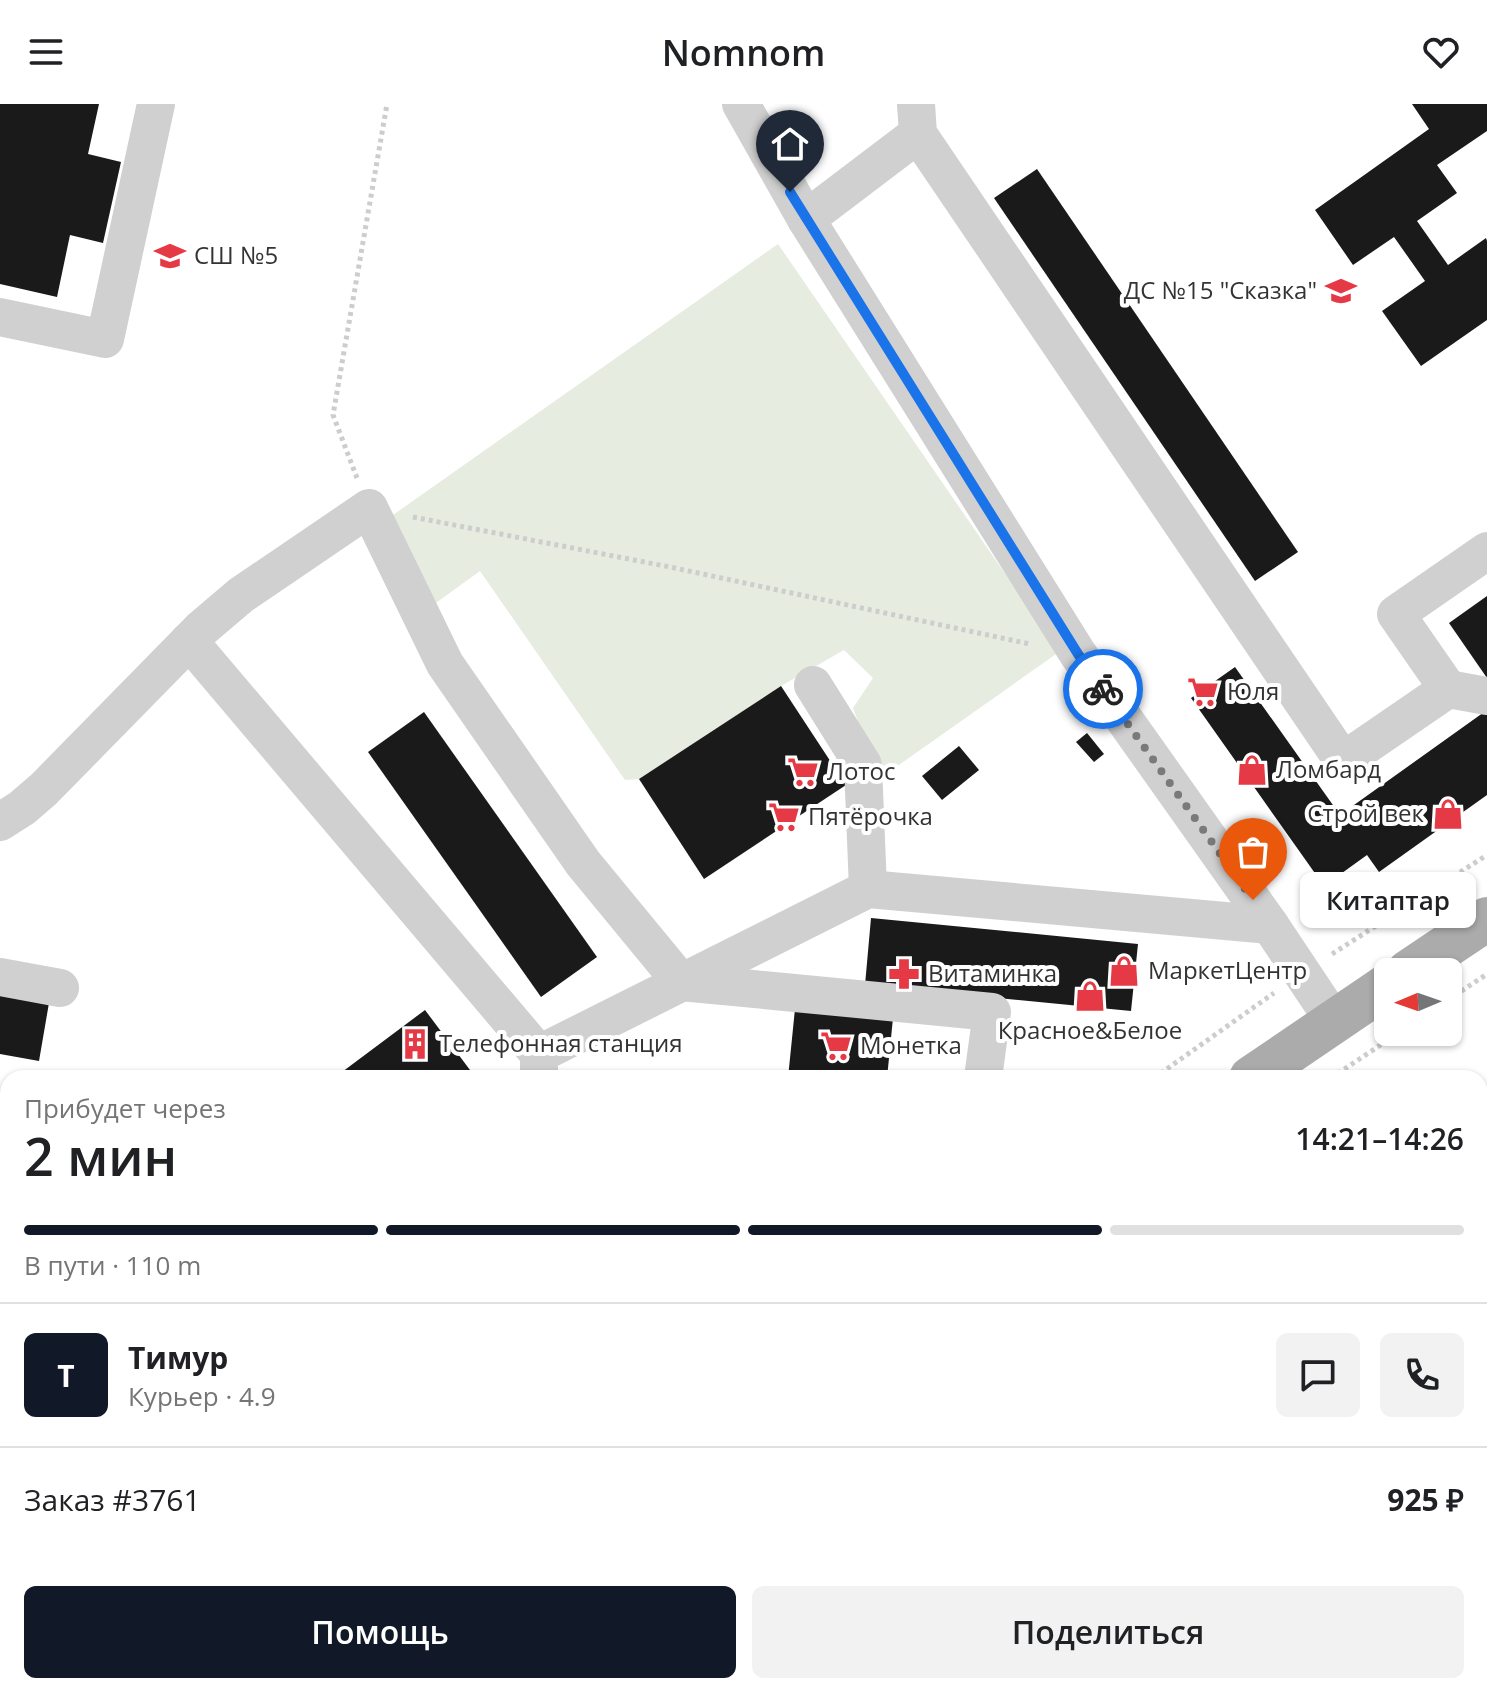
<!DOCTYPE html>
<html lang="ru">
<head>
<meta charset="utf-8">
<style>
  body { margin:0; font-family:"Open Sans",sans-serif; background:#f2f2f2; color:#202124; height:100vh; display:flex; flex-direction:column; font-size:30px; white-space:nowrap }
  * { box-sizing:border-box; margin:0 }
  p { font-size:26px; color:#757577 }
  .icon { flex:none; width:44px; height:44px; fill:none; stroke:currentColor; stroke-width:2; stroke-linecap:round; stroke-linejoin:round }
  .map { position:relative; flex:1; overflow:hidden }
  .panel { position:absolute; left:0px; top:966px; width:1488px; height:624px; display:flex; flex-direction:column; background:#fff; border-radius:24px 24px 0 0; box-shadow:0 2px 6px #0004 }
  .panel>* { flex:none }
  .needle { width:52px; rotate:268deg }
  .fabs { position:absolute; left:1374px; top:854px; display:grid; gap:16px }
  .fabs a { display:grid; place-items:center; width:88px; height:88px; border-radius:12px; background:#fff; box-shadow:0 2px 6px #0004; font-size:40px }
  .pin { position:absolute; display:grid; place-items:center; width:68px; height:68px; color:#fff; margin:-82px -34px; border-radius:50% 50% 50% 0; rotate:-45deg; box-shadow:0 0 8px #0007 }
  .pin .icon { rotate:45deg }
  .courier { position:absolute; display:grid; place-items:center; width:80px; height:80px; margin:-40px; border:6px solid #1a73e8; border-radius:50%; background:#fff; color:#222; box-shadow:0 2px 10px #0007 }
  .bubble { position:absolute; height:56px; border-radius:12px; background:#fff; box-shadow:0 2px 6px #0004; font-size:26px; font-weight:600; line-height:56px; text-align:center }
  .overview em { font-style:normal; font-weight:600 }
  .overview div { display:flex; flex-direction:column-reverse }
  .overview { display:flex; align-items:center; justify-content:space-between; height:136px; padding:0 24px }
  h1 { font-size:52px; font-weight:600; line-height:60px }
  .bar { display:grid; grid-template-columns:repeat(4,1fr); gap:12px 8px; align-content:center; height:96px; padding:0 24px }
  .bar i { height:10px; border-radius:6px; background:#e0e0e0 }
  .bar .active { background:#111827 }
  .bar p { grid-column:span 4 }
  .line { display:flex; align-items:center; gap:20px; padding:0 24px; border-top:2px solid #e0e0e0 }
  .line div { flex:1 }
  .round { display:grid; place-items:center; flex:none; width:84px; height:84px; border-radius:12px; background:#f2f2f2 }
  .cta { display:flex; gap:16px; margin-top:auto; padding:16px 24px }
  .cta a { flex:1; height:92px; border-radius:12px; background:#111827; color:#fff; font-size:32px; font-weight:600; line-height:92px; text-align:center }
  .cta a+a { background:#f2f2f2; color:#202124 }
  header { display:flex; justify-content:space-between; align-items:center; height:104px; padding:0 24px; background:#fff; font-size:36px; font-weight:600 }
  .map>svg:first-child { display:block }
  .green { fill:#e6ecdf }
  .building { fill:#1a1a1a }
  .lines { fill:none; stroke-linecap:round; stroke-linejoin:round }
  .path { stroke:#cdcdcd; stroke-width:5; stroke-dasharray:4 4; stroke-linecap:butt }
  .minor { stroke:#d0d0d0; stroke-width:38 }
  .major { stroke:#ababab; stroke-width:44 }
  .done { stroke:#7a7a7a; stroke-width:8; stroke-dasharray:0 14.4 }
  .route { stroke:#1a73e8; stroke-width:10 }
  .labels { text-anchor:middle; stroke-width:8; stroke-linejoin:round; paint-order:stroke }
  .poi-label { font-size:24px; fill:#333; stroke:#fff; text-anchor:start }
</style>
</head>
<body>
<header><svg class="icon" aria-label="menu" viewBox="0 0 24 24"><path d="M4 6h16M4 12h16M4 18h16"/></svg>Nomnom<svg class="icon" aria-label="heart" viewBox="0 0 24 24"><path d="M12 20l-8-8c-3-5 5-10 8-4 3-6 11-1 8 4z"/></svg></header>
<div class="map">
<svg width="1487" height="1590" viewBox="0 0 1487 1590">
  <rect width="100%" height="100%" fill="#fff"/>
  <!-- green -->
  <polygon class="green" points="778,140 1059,548 879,675 853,604 873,574 844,546 781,582 639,675 625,676 480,467 429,504 383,418"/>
  <!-- building -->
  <g class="building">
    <polygon points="0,0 99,0 88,50 121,58 103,139 70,131 57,193 0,180"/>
    <polygon points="1412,0 1487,0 1487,27 1437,61 1457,89 1417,117 1448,161 1486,134 1487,137 1487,216 1421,262 1382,207 1425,177 1394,133 1353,161 1315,106 1429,25"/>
    <polygon points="1037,65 1298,448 1255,477 994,94"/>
    <polygon points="1487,492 1487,574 1449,519"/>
    <polygon points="1235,563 1340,711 1487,606 1487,691 1379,768 1367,751 1324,782 1191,594"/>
    <polygon points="781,582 846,681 704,775 639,675"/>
    <polygon points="424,608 597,853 541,893 368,648"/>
    <polygon points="1087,629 1104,650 1094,658 1076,638"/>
    <polygon points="959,642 979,666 942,696 922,672"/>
    <polygon points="871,814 1138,840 1131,907 865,881"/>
    <polygon points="0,884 50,893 39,957 0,950"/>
    <polygon points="796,895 894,904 887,974 788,974"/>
    <polygon points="425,906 476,974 334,974"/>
    <polygon points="0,1021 8,1023 8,1098 0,1097"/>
    <polygon points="1487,1027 1487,1119 1480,1124 1480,1031"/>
    <polygon points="1480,1356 1487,1366 1487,1490 1480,1480"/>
    <polygon points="38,1582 169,1582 158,1590 26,1590"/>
    <polygon points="673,1582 809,1582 797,1590 661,1590"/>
    <polygon points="1273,1582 1351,1582 1357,1590 1279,1590"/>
  </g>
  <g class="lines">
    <!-- path -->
    <g class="path">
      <polyline points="357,374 333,311 387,0"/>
      <polyline points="413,413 670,463 1030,540"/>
      <polyline points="1332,850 1487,751"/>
      <polyline points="1448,896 1487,870"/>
      <polyline points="1154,974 1274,889"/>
      <polyline points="1331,974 1400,928"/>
      <polyline points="408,1590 420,1582"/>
    </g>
    <!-- minor -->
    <g class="minor">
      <polyline points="741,0 806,115 1078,550 1270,821 1334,917"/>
      <polyline points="916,0 918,30 1343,657 1448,585 1396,510 1487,447"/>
      <polyline points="806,115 918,30"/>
      <polyline points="0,213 105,235 156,0"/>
      <polyline points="189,537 539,950 539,974"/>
      <polyline points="813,581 863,661 868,785"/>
      <polyline points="1448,585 1487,592"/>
      <polyline points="0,718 22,704 44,685 201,525 241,491 369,404 445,560 583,759 681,878 992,908 983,974"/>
      <polyline points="0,873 60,884"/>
      <polyline points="539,950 868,785 1270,821"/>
      <polyline points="1480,1194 1487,1189"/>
      <polyline points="0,1345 8,1349"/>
      <polyline points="1480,1560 1487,1571"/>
      <polyline points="0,1574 8,1568"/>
      <polyline points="280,1582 285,1590"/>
      <polyline points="610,1582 615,1590"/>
      <polyline points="941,1582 946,1590"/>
      <polyline points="1234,1582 1239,1590"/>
      <polyline points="859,1590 871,1582"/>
    </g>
    <!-- major -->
    <g class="major">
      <polyline points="1408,868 1487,815"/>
      <polyline points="1251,974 1388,881"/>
      <polyline points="347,1590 360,1582"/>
    </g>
  </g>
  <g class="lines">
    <!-- done -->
    <polyline class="done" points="1103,585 1253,796"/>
    <!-- route -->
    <polyline class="route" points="790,88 1078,550 1103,585"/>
  </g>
  <!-- icons -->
  <defs>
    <symbol id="school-bare" viewBox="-9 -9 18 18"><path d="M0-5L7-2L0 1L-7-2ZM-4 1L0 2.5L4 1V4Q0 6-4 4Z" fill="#e63946" stroke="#fff" stroke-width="2.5" paint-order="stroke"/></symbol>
    <symbol id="supermarket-bare" viewBox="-9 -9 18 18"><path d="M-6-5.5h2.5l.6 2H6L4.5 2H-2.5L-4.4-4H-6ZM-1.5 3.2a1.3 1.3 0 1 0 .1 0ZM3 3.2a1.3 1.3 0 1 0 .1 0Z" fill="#e63946" stroke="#fff" stroke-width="2.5" paint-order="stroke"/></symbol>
    <symbol id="shop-bare" viewBox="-9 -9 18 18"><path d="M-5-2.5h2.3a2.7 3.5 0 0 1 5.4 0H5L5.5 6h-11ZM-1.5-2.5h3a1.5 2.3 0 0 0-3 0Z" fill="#e63946" stroke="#fff" stroke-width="2.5" paint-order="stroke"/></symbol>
    <symbol id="pharmacy-bare" viewBox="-9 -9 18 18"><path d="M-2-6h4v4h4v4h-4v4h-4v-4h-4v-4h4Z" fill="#e63946" stroke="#fff" stroke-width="2.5" paint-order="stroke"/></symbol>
    <symbol id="building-bare" viewBox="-9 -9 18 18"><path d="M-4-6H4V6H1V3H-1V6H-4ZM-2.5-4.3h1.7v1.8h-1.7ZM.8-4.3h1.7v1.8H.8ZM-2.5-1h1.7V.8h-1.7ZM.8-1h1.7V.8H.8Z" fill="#e63946" stroke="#fff" stroke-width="2.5" paint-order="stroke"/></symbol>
  </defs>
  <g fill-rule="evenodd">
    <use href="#school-bare" x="148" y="130" width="44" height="44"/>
    <use href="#school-bare" x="1319" y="165" width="44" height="44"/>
    <use href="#supermarket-bare" x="1181" y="566" width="44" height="44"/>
    <use href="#shop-bare" x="1230" y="644" width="44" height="44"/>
    <use href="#supermarket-bare" x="781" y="646" width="44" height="44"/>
    <use href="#shop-bare" x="1426" y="688" width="44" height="44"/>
    <use href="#supermarket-bare" x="762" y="691" width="44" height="44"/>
    <use href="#shop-bare" x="1102" y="845" width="44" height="44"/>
    <use href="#pharmacy-bare" x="882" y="848" width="44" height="44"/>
    <use href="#shop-bare" x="1068" y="870" width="44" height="44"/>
    <use href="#building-bare" x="393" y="918" width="44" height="44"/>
    <use href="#supermarket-bare" x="814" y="920" width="44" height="44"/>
  </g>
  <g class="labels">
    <!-- poi labels -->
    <g class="poi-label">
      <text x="194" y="160">СШ №5</text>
      <text x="1317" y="195" text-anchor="end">ДС №15 "Сказка"</text>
      <text x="1227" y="596">Юля</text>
      <text x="1276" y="674">Ломбард</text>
      <text x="827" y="676">Лотос</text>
      <text x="1424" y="718" text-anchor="end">Строй век</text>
      <text x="808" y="721">Пятёрочка</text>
      <text x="1148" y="875">МаркетЦентр</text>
      <text x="928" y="878">Витаминка</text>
      <text x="1090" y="935" text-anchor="middle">Красное&amp;Белое</text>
      <text x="439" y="948">Телефонная станция</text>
      <text x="860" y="950">Монетка</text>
    </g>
  </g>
</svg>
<div class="fabs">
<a><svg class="needle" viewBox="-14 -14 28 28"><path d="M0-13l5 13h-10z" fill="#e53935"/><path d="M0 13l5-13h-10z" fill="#757577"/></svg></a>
</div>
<div class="pin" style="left:1253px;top:796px;background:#ea580c"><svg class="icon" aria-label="bag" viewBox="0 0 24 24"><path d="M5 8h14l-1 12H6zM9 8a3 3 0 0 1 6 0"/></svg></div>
<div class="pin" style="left:790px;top:88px;background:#1f2937"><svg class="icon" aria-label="home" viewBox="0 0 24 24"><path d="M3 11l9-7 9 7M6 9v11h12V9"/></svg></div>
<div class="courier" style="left:1103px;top:585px"><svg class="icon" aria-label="bike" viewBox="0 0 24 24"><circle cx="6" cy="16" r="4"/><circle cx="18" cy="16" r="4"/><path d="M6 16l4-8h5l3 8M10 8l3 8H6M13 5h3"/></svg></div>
<div class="bubble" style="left:1300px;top:768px;width:176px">Китаптар</div>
<section class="panel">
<div class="overview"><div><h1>2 мин</h1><p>Прибудет через</p></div><em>14:21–14:26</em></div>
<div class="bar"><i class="active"></i><i class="active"></i><i class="active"></i><i></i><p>В пути · 110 m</p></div>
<div class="line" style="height:144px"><b class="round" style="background:#111827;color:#fff">Т</b><div><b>Тимур</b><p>Курьер · 4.9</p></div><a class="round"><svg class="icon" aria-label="chat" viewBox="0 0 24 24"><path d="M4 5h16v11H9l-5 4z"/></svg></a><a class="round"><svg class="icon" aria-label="phone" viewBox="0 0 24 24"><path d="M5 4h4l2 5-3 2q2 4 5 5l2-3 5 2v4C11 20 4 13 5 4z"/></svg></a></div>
<div class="line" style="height:104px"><div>Заказ #3761</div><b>925 ₽</b></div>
<div class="cta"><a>Помощь</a><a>Поделиться</a></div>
</section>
</div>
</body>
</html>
